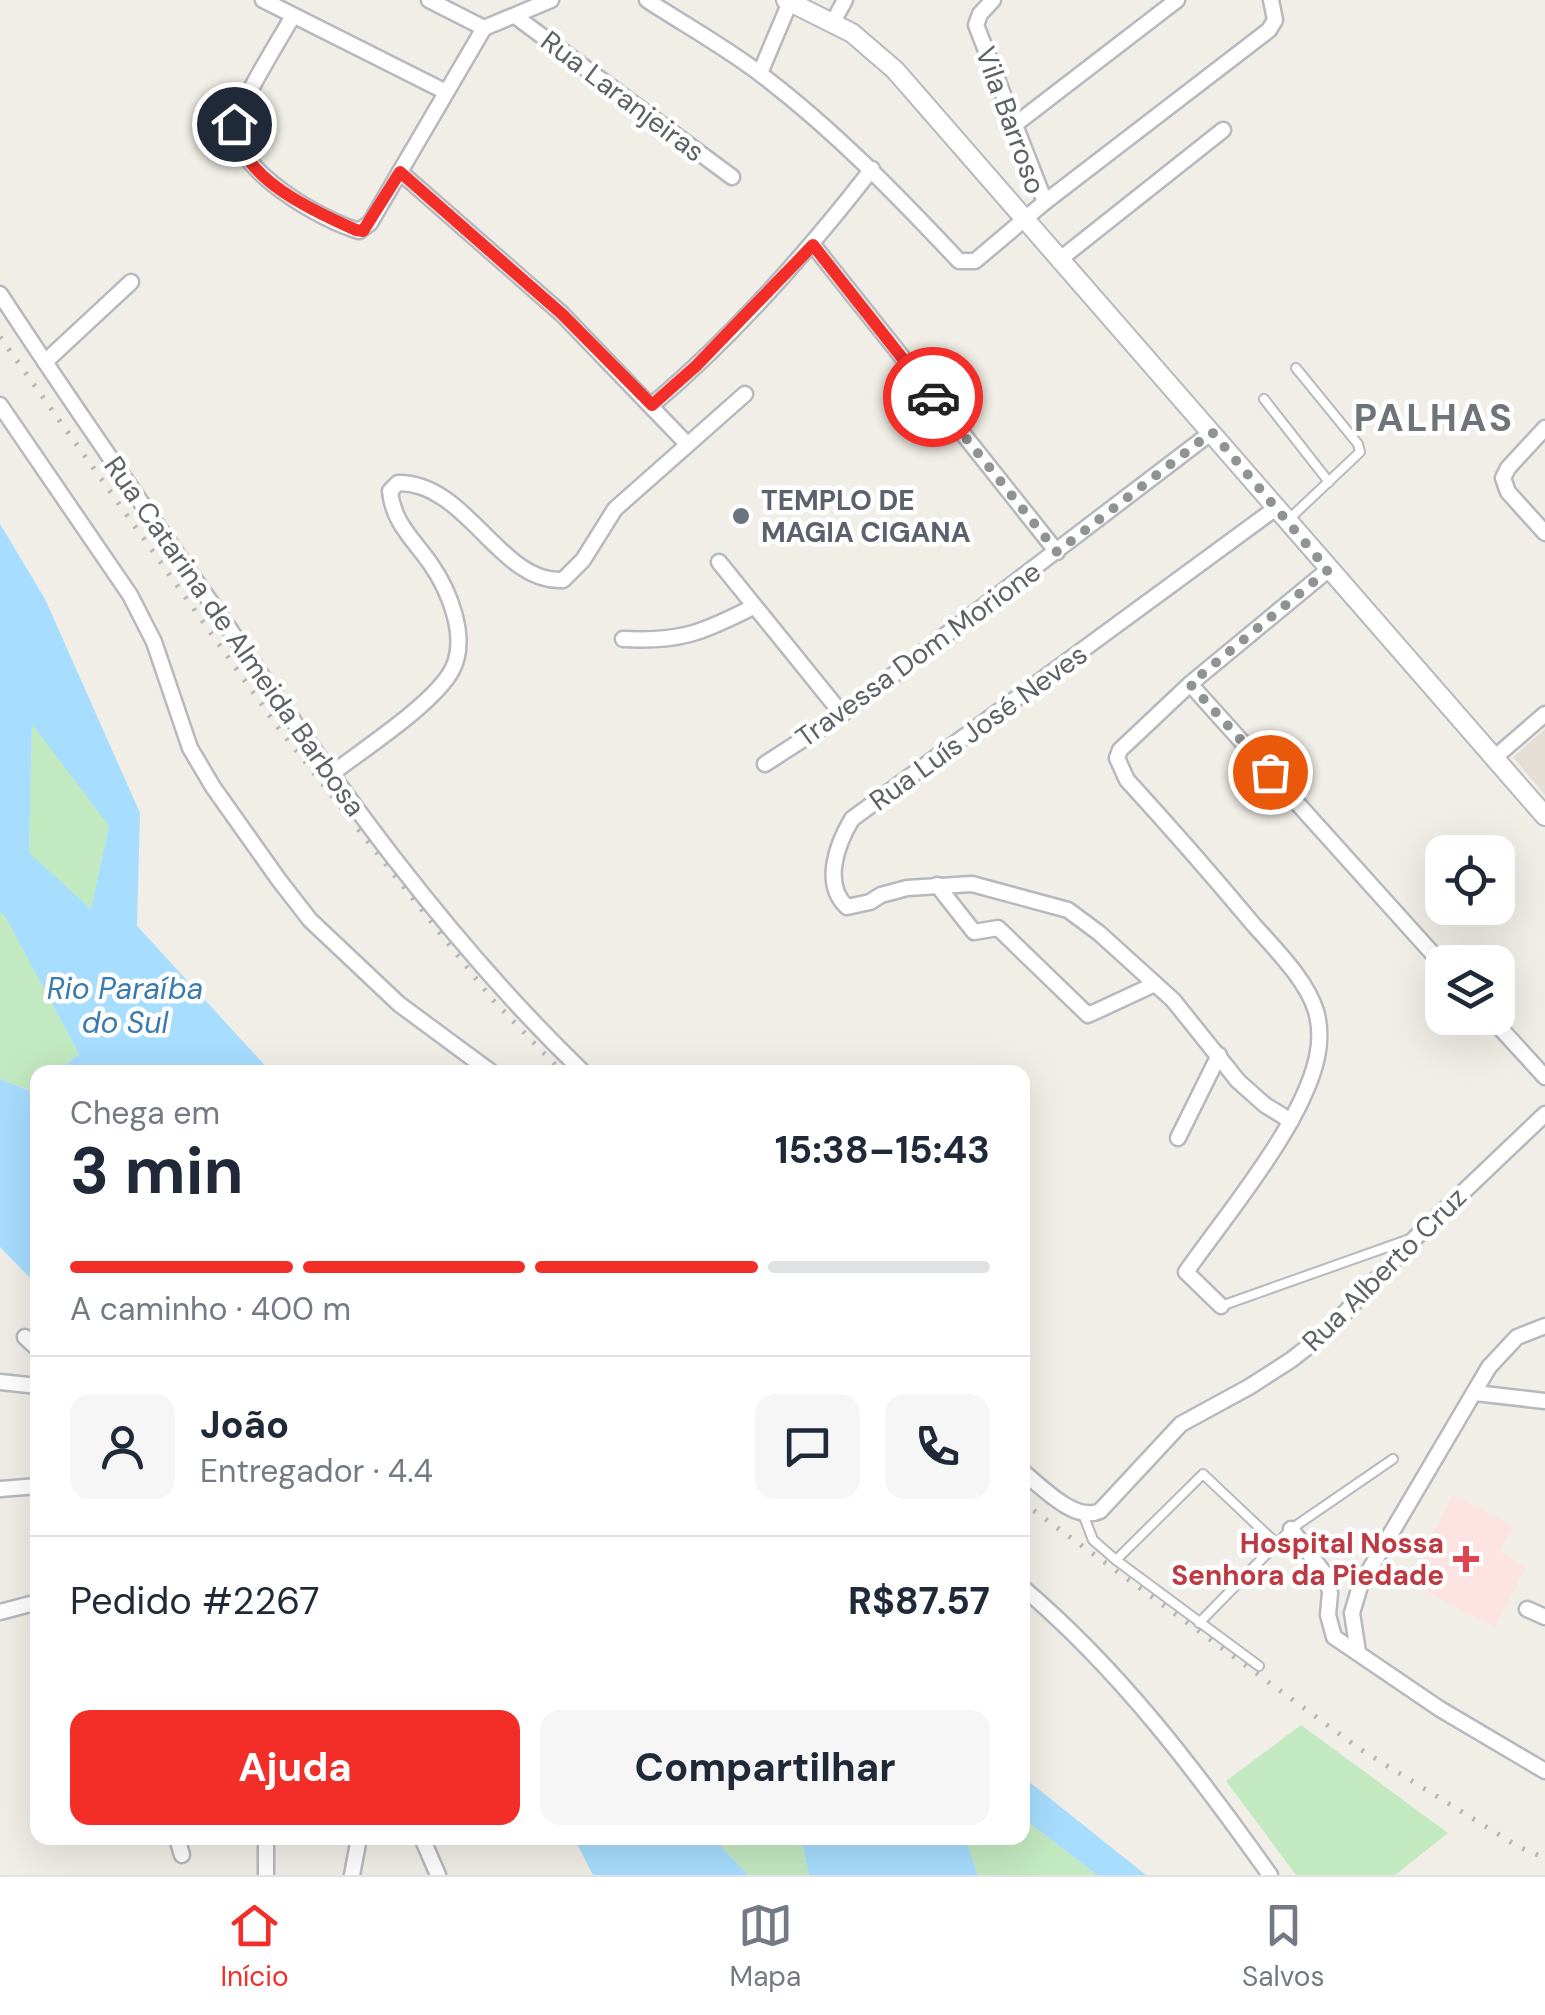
<!DOCTYPE html>
<html lang="pt">
<head>
<meta charset="utf-8">
<style>
  body { margin:0; font-family:"DM Sans",sans-serif; background:#f6f6f7; color:#1f2937; height:100vh; display:flex; flex-direction:column; font-size:38px; white-space:nowrap }
  * { box-sizing:border-box; margin:0 }
  p { font-size:32px; color:#747a83 }
  .icon { flex:none; width:55px; height:55px; fill:none; stroke:currentColor; stroke-width:2; stroke-linecap:round; stroke-linejoin:round }
  .map { position:relative; flex:1; overflow:hidden }
  .panel { position:absolute; left:30px; top:1065px; width:1000px; height:780px; display:flex; flex-direction:column; background:#fff; border-radius:20px; box-shadow:0 10px 40px #0002 }
  .panel>* { flex:none }
  .tools { position:absolute; left:1425px; top:835px; display:grid; gap:20px }
  .tools a { display:grid; place-items:center; width:90px; height:90px; border-radius:20px; background:#fff; box-shadow:0 10px 40px #0002; font-size:50px }
  .pin { position:absolute; display:grid; place-items:center; width:85px; height:85px; color:#fff; margin:-42px; border:5px solid #fff; border-radius:50%; box-shadow:0 2px 10px #0007 }
  .courier { position:absolute; display:grid; place-items:center; width:100px; height:100px; margin:-50px; border:8px solid #f32e29; border-radius:50%; background:#fff; color:#222; box-shadow:0 2px 12px #0007 }
  .summary em { font-style:normal; font-weight:700 }
  .summary div { display:flex; flex-direction:column-reverse }
  .summary { display:flex; align-items:center; justify-content:space-between; height:170px; padding:0 40px }
  h1 { font-size:65px; font-weight:700; line-height:75px }
  .bar { display:grid; grid-template-columns:repeat(4,1fr); gap:15px 10px; align-content:center; height:120px; padding:0 40px }
  .bar i { height:12px; border-radius:8px; background:#e0e1e3 }
  .bar .active { background:#f32e29 }
  .bar p { grid-column:span 4 }
  .line { display:flex; align-items:center; gap:25px; padding:0 40px; border-top:2px solid #e0e1e3 }
  .line div { flex:1 }
  .round { display:grid; place-items:center; flex:none; width:105px; height:105px; border-radius:20px; background:#f6f6f7 }
  .button { display:flex; gap:20px; margin-top:auto; padding:20px 40px }
  .button a { flex:1; height:115px; border-radius:20px; background:#f32e29; color:#fff; font-size:40px; font-weight:700; line-height:115px; text-align:center }
  .button a+a { background:#f6f6f7; color:#1f2937 }
  .tabs { display:flex; justify-content:space-around; align-items:center; height:140px; border-top:2px solid #e0e1e3; background:#fff; font-size:28px; color:#747a83 }
  .tabs a { display:grid; justify-items:center; gap:5px }
  .tabs .active { color:#f32e29 }
  .map>svg:first-child { display:block }
  .education { fill:#e3dfd7 }
  .medical { fill:#fde3e2 }
  .green { fill:#c3e9c1 }
  .water { fill:#a7ddff; fill-rule:evenodd }
  .lines { fill:none; stroke-linecap:round; stroke-linejoin:round }
  .service-casing { stroke:#b6b9bd; stroke-width:12 }
  .minor-casing { stroke:#b6b9bd; stroke-width:19 }
  .tertiary-casing { stroke:#b6b9bd; stroke-width:22 }
  .service { stroke:#fff; stroke-width:8 }
  .minor { stroke:#fff; stroke-width:14 }
  .tertiary { stroke:#fff; stroke-width:18 }
  .rail { stroke:#b5b6b7; stroke-width:5; stroke-dasharray:2.5 12; stroke-linecap:butt }
  .done { stroke:#909393; stroke-width:10; stroke-dasharray:0 18 }
  .route { stroke:#f32e29; stroke-width:12 }
  .worship-dot { fill:#6b7280; stroke:#fff; stroke-width:4 }
  .health-dot { fill:#e0444e; stroke:#fff; stroke-width:4 }
  .labels { text-anchor:middle; stroke-width:9; stroke-linejoin:round; paint-order:stroke }
  .street-label { font-size:28px; fill:#5d6267; stroke:#fff }
  .worship-label { font-size:28px; font-weight:bold; fill:#5b616d; stroke:#fff; text-anchor:start }
  .health-label { font-size:28px; font-weight:bold; fill:#be3a42; stroke:#fff; text-anchor:end }
  .water-label { font-size:30px; font-style:italic; fill:#3a7aaf; stroke:#fff }
  .district-label { font-size:38px; font-weight:bold; letter-spacing:2.5px; fill:#6e7479; stroke:#fff }
</style>
</head>
<body>
<div class="map">
<svg width="1545" height="1875" viewBox="0 0 1545 1875">
  <rect width="100%" height="100%" fill="#f0eee6"/>
  <!-- education -->
  <polygon class="education" points="1545,729 1545,795 1513,757"/>
  <!-- medical -->
  <polygon class="medical" points="1453,1495 1513,1526 1499,1552 1526,1566 1495,1627 1408,1582"/>
  <!-- green -->
  <g class="green">
    <polygon points="32,722 109,826 91,910 29,854"/>
    <polygon points="0,912 5,915 79,1054 57,1072 38,1072 37,1089 34,1092 0,1079"/>
    <polygon points="1301,1725 1448,1833 1395,1875 1296,1875 1226,1781"/>
    <polygon points="1023,1818 1097,1875 978,1875 965,1838 1022,1838"/>
    <polygon points="713,1838 801,1838 809,1875 748,1875"/>
  </g>
  <!-- water -->
  <g class="water">
    <path d="M0 524 45 599 140 813 137 926 271 1072H57L79 1054 5 916 0 912ZM32 724 109 826 91 909 29 853Z"/>
    <polygon points="0,1079 33,1092 37,1089 37,1285 0,1247"/>
    <polygon points="1023,1777 1146,1875 1097,1875 1023,1818"/>
    <polygon points="574,1838 713,1838 748,1875 593,1875"/>
    <polygon points="801,1838 965,1838 978,1875 809,1875"/>
  </g>
  <g class="lines">
    <defs>
      <g id="service">
        <polyline points="1264,399 1329,482"/>
        <polyline points="1287,521 1360,452 1358,444 1296,368"/>
        <polyline points="1221,1306 1407,1240"/>
        <polyline points="1083,1514 1093,1540 1116,1560 1259,1666"/>
        <polyline points="1116,1560 1203,1474 1277,1544"/>
        <polyline points="1199,1623 1291,1529 1393,1459"/>
      </g>
      <g id="minor">
        <polyline points="263,0 446,92"/>
        <polyline points="429,0 484,28"/>
        <path d="M647 0C685 25 727 48 763 76 835 131 897 195 959 261H975L1045 202 976 25 980 14 993 0"/>
        <path d="M293 16C282 35 236 110 235 125 232 170 323 221 359 231L370 223 484 28"/>
        <polyline points="515,16 732,177"/>
        <polyline points="833,22 845,0"/>
        <polyline points="484,28 551,0"/>
        <polyline points="760,73 790,2"/>
        <polyline points="1017,123 1177,0"/>
        <polyline points="400,172 562,314 687,444"/>
        <polyline points="1045,202 1269,30 1275,20 1271,0"/>
        <polyline points="813,245 1057,552"/>
        <polyline points="1059,260 1223,130"/>
        <path d="M0 294C74 407 151 517 228 627 336 784 445 939 583 1072"/>
        <polyline points="45,362 131,282"/>
        <polyline points="0,405 130,595 154,642 190,748 213,787 279,880 310,920 399,1004 491,1072"/>
        <path d="M652 405C734 336 806 254 872 169"/>
        <polyline points="1545,428 1508,468 1503,478 1508,492 1545,533"/>
        <path d="M1276 508 852 819C837 844 822 884 847 907L870 902 881 895 907 888 972 884 1068 910 1099 933 1173 1000 1238 1081 1265 1105 1291 1121"/>
        <polyline points="719,562 842,714"/>
        <path d="M623 639C680 642 702 633 753 607"/>
        <polyline points="1190,684 1442,964"/>
        <polyline points="1494,758 1545,714"/>
        <polyline points="765,764 842,714 1212,432"/>
        <path d="M330 775C362 750 434 704 452 670 469 638 449 590 430 563 412 538 393 522 390 491L398 483C467 482 500 584 563 580L583 560 615 509 745 394"/>
        <polyline points="937,885 974,932 998,928 1088,1015 1155,984"/>
        <polyline points="1491,1018 1545,1077"/>
        <polyline points="1178,1138 1219,1055"/>
        <path d="M1221 1306 1186 1272C1226 1215 1303 1124 1317 1057 1320 1043 1320 1025 1316 1011 1306 979 1275 949 1253 924 1212 875 1170 827 1127 780L1117 758 1120 750 1190 684 1328 570"/>
        <polyline points="25,1337 38,1349"/>
        <polyline points="0,1382 38,1386"/>
        <polyline points="1475,1393 1545,1401"/>
        <path d="M1022 1471C1041 1486 1075 1523 1100 1511L1181 1424 1249 1387 1291 1360 1327 1332 1416 1237 1545 1114"/>
        <polyline points="0,1489 38,1486"/>
        <polyline points="1291,1529 1327,1577 1330,1593 1328,1615 1334,1637 1440,1709 1545,1771"/>
        <path d="M1022 1587C1120 1670 1196 1771 1270 1875"/>
        <polyline points="1527,1609 1545,1617"/>
        <polyline points="0,1612 38,1602"/>
        <polyline points="1358,1652 1352,1613 1360,1586 1489,1367 1517,1337 1545,1326"/>
        <polyline points="177,1838 182,1855"/>
        <polyline points="266,1838 266,1875"/>
        <polyline points="422,1838 438,1875"/>
        <polyline points="352,1875 359,1838"/>
      </g>
      <polyline id="tertiary" points="786,0 852,33 895,70 1545,816"/>
    </defs>
    <!-- service casing -->
    <use href="#service" class="service-casing"/>
    <!-- minor casing -->
    <use href="#minor" class="minor-casing"/>
    <!-- tertiary casing -->
    <use href="#tertiary" class="tertiary-casing"/>
    <!-- service -->
    <use href="#service" class="service"/>
    <!-- minor -->
    <use href="#minor" class="minor"/>
    <!-- tertiary -->
    <use href="#tertiary" class="tertiary"/>
    <!-- rail -->
    <g class="rail">
      <polyline points="0,337 280,730 492,999 562,1072"/>
      <polyline points="1022,1502 1360,1749 1519,1847 1545,1858"/>
    </g>
  </g>
  <g class="lines">
    <!-- done -->
    <polyline class="done" points="933,397 1057,552 1212,432 1328,570 1190,684 1270,772"/>
    <!-- route -->
    <path class="route" d="M234 124C239 178 313 211 356 230L363 231 400 172 562 314 652 405 696 366 813 245 933 397"/>
  </g>
  <!-- markers -->
  <circle class="worship-dot" cx="741" cy="516" r="10"/>
  <path class="health-dot" d="M1461 1544h10v10h10v10h-10v10h-10v-10h-10v-10h10z"/>
  <g class="labels">
    <!-- street labels -->
    <g class="street-label">
      <text transform="translate(623 96) rotate(37)" y="10">Rua Laranjeiras</text>
      <text transform="translate(1011 120) rotate(70)" y="10">Vila Barroso</text>
      <text transform="translate(235 636) rotate(55)" y="10">Rua Catarina de Almeida Barbosa</text>
      <text transform="translate(918 654) rotate(-36)" y="10">Travessa Dom Morione</text>
      <text transform="translate(978 727) rotate(-36)" y="10">Rua Luís José Neves</text>
      <text transform="translate(1384 1269) rotate(-45)" y="10">Rua Alberto Cruz</text>
    </g>
    <!-- worship labels -->
    <g class="worship-label">
      <text x="761" y="510">TEMPLO DE<tspan x="761" dy="32">MAGIA CIGANA</tspan></text>
    </g>
    <!-- health labels -->
    <g class="health-label">
      <text x="1444" y="1553">Hospital Nossa<tspan x="1444" dy="32">Senhora da Piedade</tspan></text>
    </g>
    <!-- water labels -->
    <g class="water-label">
      <text x="125" y="999">Rio Paraíba<tspan x="125" dy="34">do Sul</tspan></text>
    </g>
    <!-- district labels -->
    <g class="district-label">
      <text x="1434" y="431">PALHAS</text>
    </g>
  </g>
</svg>
<div class="tools">
<a><svg class="icon" aria-label="locate" viewBox="0 0 24 24"><circle cx="12" cy="12" r="6"/><path d="M12 2v4M12 18v4M2 12h4M18 12h4"/></svg></a>
<a><svg class="icon" aria-label="layers" viewBox="0 0 24 24"><path d="M12 4l9 5-9 5-9-5zM3 14l9 5 9-5"/></svg></a>
</div>
<div class="pin" style="left:1270px;top:772px;background:#ea580c"><svg class="icon" aria-label="bag" viewBox="0 0 24 24"><path d="M5 8h14l-1 12H6zM9 8a3 3 0 0 1 6 0"/></svg></div>
<div class="pin" style="left:234px;top:124px;background:#1f2937"><svg class="icon" aria-label="home" viewBox="0 0 24 24"><path d="M3 11l9-7 9 7M6 9v11h12V9"/></svg></div>
<div class="courier" style="left:933px;top:397px"><svg class="icon" aria-label="car" viewBox="0 0 24 24"><path d="M5 17H2v-5l4-1 3-4h7l3 4 3 1v5h-3M9 17h6M6 11h13"/><circle cx="7" cy="17" r="2"/><circle cx="17" cy="17" r="2"/></svg></div>
<section class="panel">
<div class="summary"><div><h1>3 min</h1><p>Chega em</p></div><em>15:38–15:43</em></div>
<div class="bar"><i class="active"></i><i class="active"></i><i class="active"></i><i></i><p>A caminho · 400 m</p></div>
<div class="line" style="height:180px"><a class="round"><svg class="icon" aria-label="person" viewBox="0 0 24 24"><circle cx="12" cy="8" r="4"/><path d="M4 21q1-7 8-7t8 7"/></svg></a><div><b>João</b><p>Entregador · 4.4</p></div><a class="round"><svg class="icon" aria-label="chat" viewBox="0 0 24 24"><path d="M4 5h16v11H9l-5 4z"/></svg></a><a class="round"><svg class="icon" aria-label="phone" viewBox="0 0 24 24"><path d="M5 4h4l2 5-3 2q2 4 5 5l2-3 5 2v4C11 20 4 13 5 4z"/></svg></a></div>
<div class="line" style="height:130px"><div>Pedido #2267</div><b>R$87.57</b></div>
<div class="button"><a>Ajuda</a><a>Compartilhar</a></div>
</section>
</div>
<nav class="tabs">
<a class="active"><svg class="icon" aria-label="home" viewBox="0 0 24 24"><path d="M3 11l9-7 9 7M6 9v11h12V9"/></svg>Início</a>
<a><svg class="icon" aria-label="map" viewBox="0 0 24 24"><path d="M3 6l6-2 6 2 6-2v14l-6 2-6-2-6 2zM9 4v14M15 6v14"/></svg>Mapa</a>
<a><svg class="icon" aria-label="saved" viewBox="0 0 24 24"><path d="M7 4h10v16l-5-4-5 4z"/></svg>Salvos</a>
</nav>
</body>
</html>
